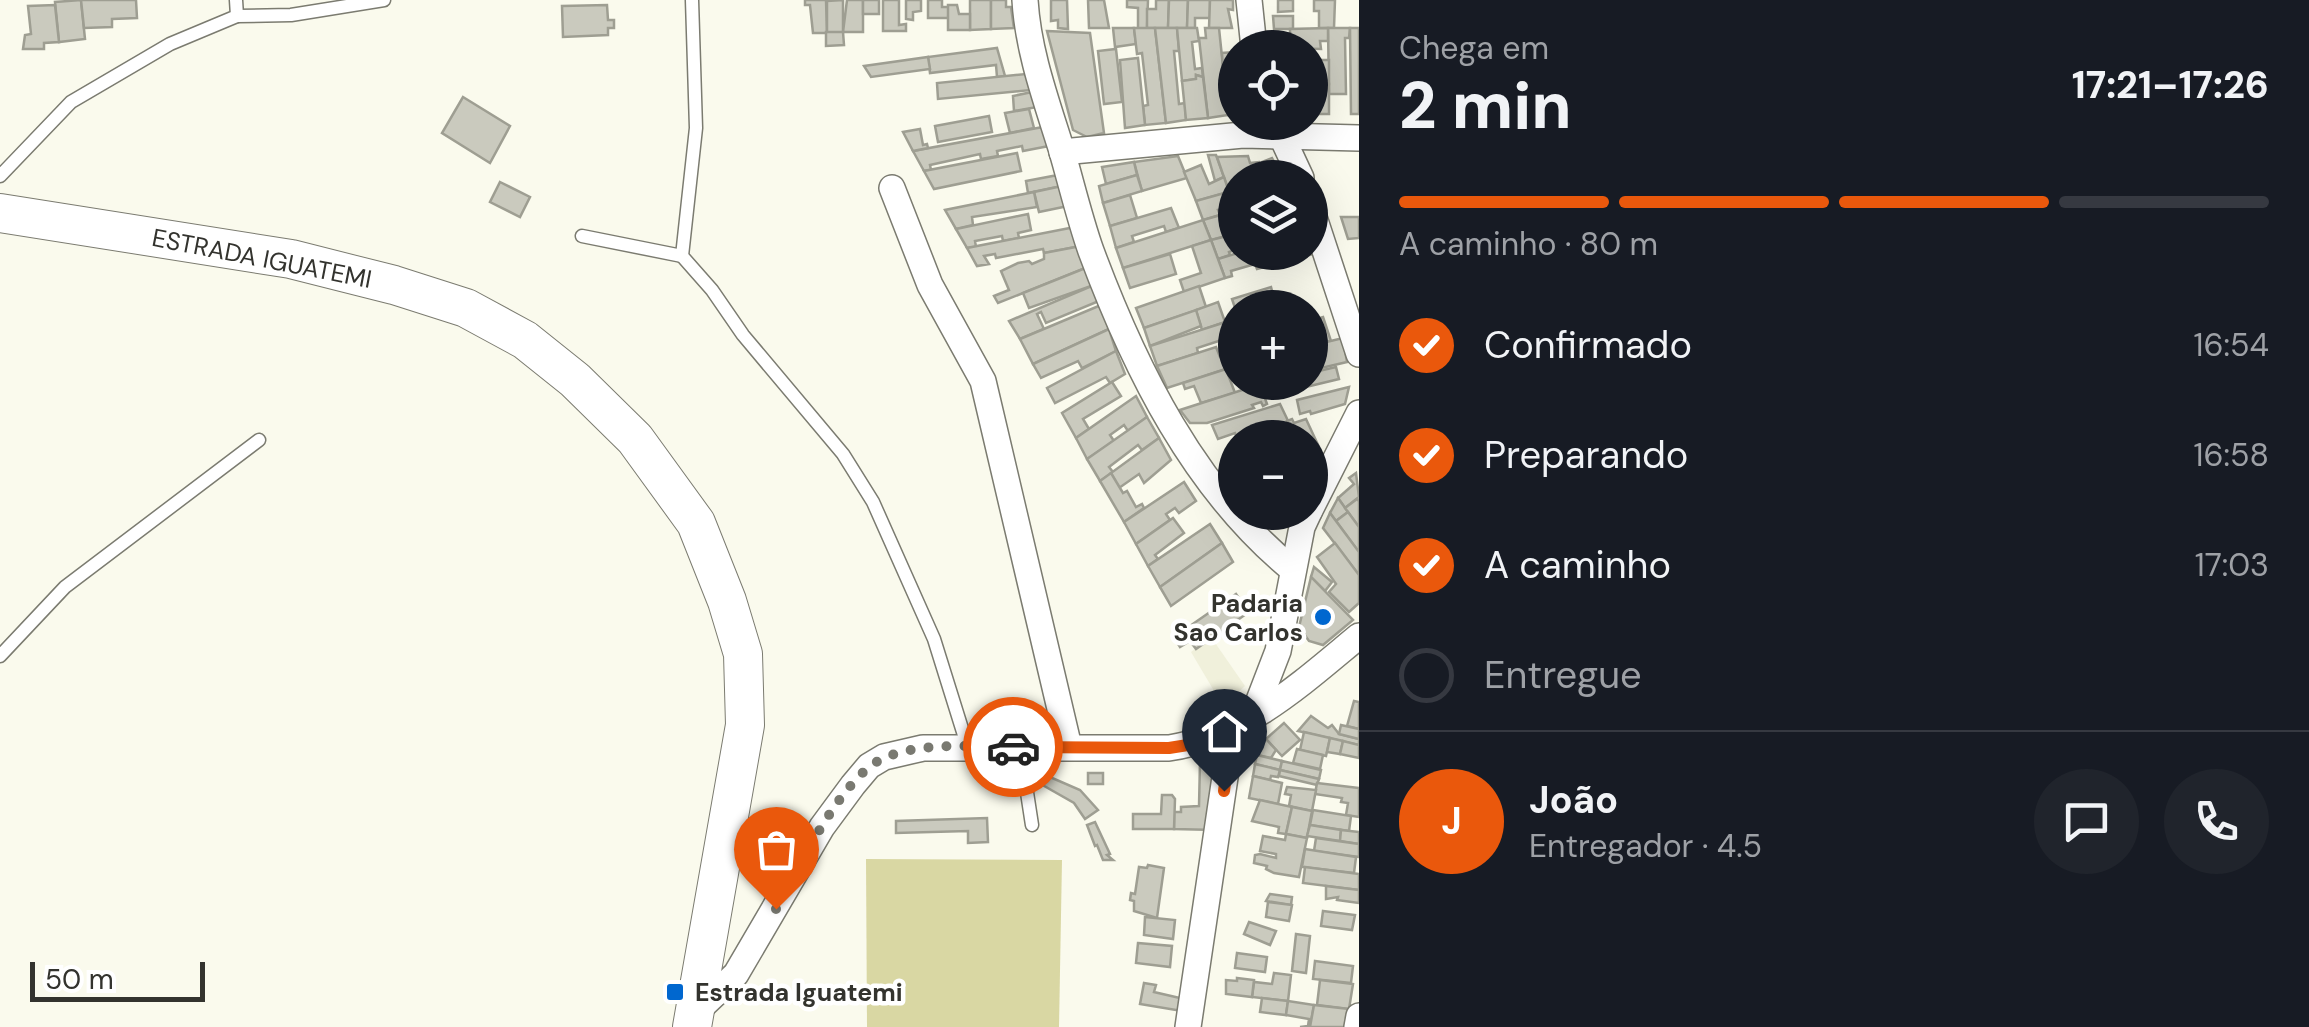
<!DOCTYPE html>
<html lang="pt">
<head>
<meta charset="utf-8">
<style>
  body { margin:0; font-family:"DM Sans",sans-serif; background:#20242c; color:#f1f3f6; height:100vh; display:flex; flex-direction:column; font-size:38px; white-space:nowrap }
  * { box-sizing:border-box; margin:0 }
  p { font-size:32px; color:#9ea1a6 }
  .icon { flex:none; width:55px; height:55px; fill:none; stroke:currentColor; stroke-width:2; stroke-linecap:round; stroke-linejoin:round }
  .map { position:relative; flex:1; overflow:hidden }
  .panel { display:flex; flex-direction:column; background:#171b24; width:950px }
  .panel>* { flex:none }
  .tools { position:absolute; left:1218px; top:30px; display:grid; gap:20px }
  .tools a { display:grid; place-items:center; width:110px; height:110px; border-radius:50%; background:#171b24; box-shadow:0 10px 40px #0002; font-size:50px }
  .scale { position:absolute; left:30px; bottom:25px; width:175px; box-sizing:border-box; padding-left:10px; border:5px solid #33332e; border-top:0; font-size:28px; line-height:35px; white-space:nowrap; color:#33332e; -webkit-text-stroke:8px #fff; paint-order:stroke }
  .pin { position:absolute; display:grid; place-items:center; width:85px; height:85px; color:#fff; margin:-102px -42px; border-radius:50% 50% 50% 0; rotate:-45deg; box-shadow:0 0 10px #0007 }
  .pin .icon { rotate:45deg }
  .courier { position:absolute; display:grid; place-items:center; width:100px; height:100px; margin:-50px; border:8px solid #ea580c; border-radius:50%; background:#fff; color:#222; box-shadow:0 2px 12px #0007 }
  .overview em { font-style:normal; font-weight:800 }
  .overview div { display:flex; flex-direction:column-reverse }
  .overview { display:flex; align-items:center; justify-content:space-between; height:170px; padding:0 40px }
  h1 { font-size:65px; font-weight:800; line-height:75px }
  .bar { display:grid; grid-template-columns:repeat(4,1fr); gap:15px 10px; align-content:center; height:120px; padding:0 40px }
  .bar i { height:12px; border-radius:8px; background:#363941 }
  .bar .selected { background:#ea580c }
  .bar p { grid-column:span 4 }
  .line { display:flex; align-items:center; gap:25px; padding:0 40px; border-top:2px solid #363941 }
  .line div { flex:1 }
  .round { display:grid; place-items:center; flex:none; width:105px; height:105px; border-radius:52px; background:#20242c }
  ol { padding:0 40px; list-style:none }
  li { display:flex; align-items:center; gap:30px; height:110px }
  li p { margin-inline-start:auto }
  li .icon { padding:10px; border-radius:50%; background:#ea580c; color:#fff; stroke-width:4 }
  li:last-child { color:#9ea1a6 }
  li i { width:55px; height:55px; border:5px solid #363941; border-radius:50% }
  main { display:flex; flex:1; min-height:0 }
  .map>svg:first-child { display:block }
  .built { fill:#f0f0db }
  .green { fill:#d9d7a3 }
  .building { fill:#cacabe; stroke:#9e9e92; stroke-width:2.5 }
  .lines { fill:none; stroke-linecap:round; stroke-linejoin:round }
  .lane-casing { stroke:#7b7b70; stroke-width:15 }
  .street-casing { stroke:#7b7b70; stroke-width:28 }
  .primary-casing { stroke:#7b7b70; stroke-width:40 }
  .lane { stroke:#fff; stroke-width:12 }
  .street { stroke:#fff; stroke-width:25 }
  .primary { stroke:#fff; stroke-width:38 }
  .done { stroke:#797971; stroke-width:10; stroke-dasharray:0 18 }
  .route { stroke:#ea580c; stroke-width:12 }
  .poi-dot { fill:#0067cf; stroke:#fff; stroke-width:4 }
  .labels { text-anchor:middle; stroke-width:9; stroke-linejoin:round; paint-order:stroke }
  .street-label { font-size:25px; fill:#33332e; stroke:#fff }
  .poi-label { font-size:25px; font-weight:bold; fill:#33332e; stroke:#fff; text-anchor:end }
</style>
</head>
<body>
<main>
<div class="map">
<svg width="1359" height="1027" viewBox="0 0 1359 1027">
  <rect width="100%" height="100%" fill="#fafaed"/>
  <!-- built -->
  <polygon class="built" points="1211,637 1245,686 1223,706 1191,652"/>
  <!-- green -->
  <polygon class="green" points="866,859 1062,860 1059,1027 867,1027"/>
  <!-- building -->
  <g class="building">
    <polygon points="81,0 85,39 59,42 55,2"/>
    <polygon points="81,0 136,0 137,18 112,19 112,27 84,28"/>
    <polygon points="805,0 826,0 827,33 813,33 810,5 805,5"/>
    <polygon points="843,0 843,32 827,33 827,1"/>
    <polygon points="847,0 863,0 863,32 843,32"/>
    <rect x="863" y="0" width="16" height="14"/>
    <polygon points="883,0 899,0 899,25 906,24 906,31 883,31"/>
    <polygon points="906,0 921,0 921,11 913,12 913,20 906,19"/>
    <polygon points="928,0 942,0 942,7 949,7 948,18 928,18"/>
    <polygon points="970,0 991,0 991,29 970,30"/>
    <polygon points="991,0 1006,0 1006,7 1011,7 1014,28 991,29"/>
    <polygon points="1051,0 1067,0 1068,29 1058,28 1058,20 1051,21"/>
    <polygon points="1088,0 1104,0 1109,28 1089,28"/>
    <polygon points="1127,0 1148,0 1147,28 1138,29 1138,8 1127,7"/>
    <polygon points="1156,0 1169,0 1168,28 1147,28 1147,9 1156,9"/>
    <polygon points="1169,0 1188,0 1187,28 1168,28"/>
    <polygon points="1188,0 1210,0 1210,18 1195,18 1195,28 1187,28"/>
    <polygon points="1210,0 1233,0 1233,10 1228,9 1232,28 1209,28"/>
    <polygon points="1278,0 1293,0 1293,11 1278,12"/>
    <polygon points="1314,0 1335,0 1334,28 1319,28 1319,11 1314,11"/>
    <polygon points="55,5 59,42 44,43 44,49 23,49 25,35 31,34 28,6"/>
    <polygon points="607,5 608,20 614,20 614,28 608,28 608,35 563,37 562,6"/>
    <polygon points="948,5 957,5 959,14 970,14 970,30 948,30"/>
    <polygon points="1273,16 1293,16 1293,29 1274,29"/>
    <polygon points="1113,28 1134,28 1136,44 1115,47"/>
    <polygon points="1134,28 1155,28 1166,123 1145,125 1143,106 1148,105 1142,53 1137,54"/>
    <polygon points="1155,28 1177,28 1179,51 1174,51 1179,104 1185,103 1186,120 1166,123"/>
    <polygon points="1177,28 1197,28 1199,41 1192,42 1195,69 1202,68 1203,77 1196,75 1196,79 1182,81"/>
    <polygon points="1205,28 1219,28 1228,115 1208,118 1199,38 1206,38"/>
    <polygon points="1328,28 1350,28 1349,38 1345,38 1346,94 1329,94"/>
    <polygon points="1328,28 1328,41 1320,41 1321,49 1290,48 1290,29"/>
    <polygon points="1350,28 1359,28 1359,114 1351,114"/>
    <polygon points="1047,31 1090,33 1104,133 1087,137 1073,130"/>
    <polygon points="826,32 843,32 844,45 826,46"/>
    <polygon points="997,48 1005,76 997,77 996,65 930,73 928,57"/>
    <polygon points="1116,49 1122,102 1104,104 1098,51"/>
    <polygon points="1235,52 1235,70 1223,71 1222,53"/>
    <polygon points="928,57 930,69 871,77 864,66"/>
    <polygon points="1138,58 1145,125 1125,128 1120,60"/>
    <polygon points="1310,60 1329,60 1329,84 1321,84 1321,78 1310,78"/>
    <polygon points="1026,74 1031,90 938,99 937,83"/>
    <polygon points="1196,75 1203,77 1208,118 1186,120 1182,81 1196,79"/>
    <polygon points="1235,79 1235,115 1228,115 1225,80"/>
    <polygon points="1317,84 1329,84 1329,114 1311,114 1311,93 1317,93"/>
    <polygon points="1032,92 1037,107 1014,111 1013,96"/>
    <polygon points="463,97 510,126 490,163 442,133"/>
    <polygon points="1029,109 1034,128 1010,133 1005,113"/>
    <polygon points="989,116 992,132 938,142 935,126"/>
    <polygon points="1043,127 1049,146 1023,151 1022,146 997,151 998,156 981,159 980,154 930,165 931,170 924,171 913,151"/>
    <polygon points="920,129 923,145 927,144 928,148 913,151 903,132"/>
    <polygon points="1017,153 1021,171 934,189 924,171"/>
    <polygon points="1208,155 1216,155 1224,177 1215,181"/>
    <polygon points="1178,156 1187,178 1142,191 1134,162"/>
    <polygon points="1248,156 1250,163 1259,162 1265,178 1235,178 1235,187 1228,189 1217,157"/>
    <polygon points="1272,158 1280,172 1266,177 1262,162"/>
    <polygon points="1134,162 1137,175 1106,184 1102,167"/>
    <polygon points="1201,165 1209,184 1224,177 1229,192 1196,201 1184,172"/>
    <polygon points="1058,175 1062,186 1028,193 1026,181"/>
    <polygon points="1137,175 1142,191 1103,203 1099,186"/>
    <polygon points="500,182 530,197 520,217 490,202"/>
    <polygon points="1062,186 1068,206 1039,212 1034,192"/>
    <polygon points="1235,190 1235,206 1218,210 1220,215 1203,220 1196,201"/>
    <polygon points="1034,192 1037,207 972,217 973,225 956,229 945,210"/>
    <polygon points="1130,195 1137,218 1110,226 1103,203"/>
    <polygon points="1171,208 1179,228 1166,232 1164,226 1132,236 1134,242 1116,248 1110,226"/>
    <polygon points="1235,211 1235,229 1224,232 1226,236 1211,240 1203,220"/>
    <polygon points="1028,214 1031,230 1018,233 1019,238 1003,241 1002,236 975,241 976,247 967,248 956,229"/>
    <polygon points="1341,217 1359,217 1359,238 1348,239"/>
    <polygon points="1203,220 1211,240 1123,268 1116,248"/>
    <polygon points="1075,227 1081,246 1044,253 1043,249 996,258 995,254 984,256 989,264 977,266 967,248"/>
    <polygon points="1235,234 1235,250 1229,252 1230,255 1218,259 1211,240"/>
    <polygon points="1310,234 1313,254 1257,269 1255,264 1231,271 1232,276 1225,278 1218,259 1241,252 1310,252"/>
    <polygon points="1211,240 1225,278 1184,292 1180,280 1201,273 1192,246"/>
    <polygon points="1081,246 1088,267 998,303 994,296 1009,290 1001,271 1018,263 1029,261 1032,264 1044,259 1044,253"/>
    <polygon points="1170,254 1176,274 1130,288 1123,268"/>
    <polygon points="1088,267 1094,285 1029,308 1023,293"/>
    <polygon points="1094,285 1099,301 1046,323 1041,312 1037,314 1044,329 1020,339 1009,321"/>
    <polygon points="1199,286 1206,307 1144,328 1136,308"/>
    <polygon points="1271,287 1276,306 1235,308 1232,299"/>
    <polygon points="1218,302 1225,322 1202,330 1196,310"/>
    <polygon points="1101,305 1109,329 1033,364 1020,339"/>
    <polygon points="1196,310 1201,326 1150,346 1144,328"/>
    <polygon points="1323,317 1331,341 1310,346 1310,321"/>
    <polygon points="1229,321 1235,322 1235,341 1231,337 1197,348 1198,353 1157,366 1150,346"/>
    <polygon points="1109,329 1116,351 1082,368 1078,361 1041,378 1033,364"/>
    <polygon points="1343,338 1347,362 1317,369 1315,361 1310,362 1310,346"/>
    <polygon points="1216,347 1220,357 1235,352 1235,366 1167,388 1157,366"/>
    <polygon points="1116,351 1125,374 1110,383 1106,377 1055,403 1047,388"/>
    <polygon points="1336,367 1339,379 1306,387 1305,382 1310,382 1310,373"/>
    <polygon points="1226,369 1235,393 1201,403 1194,386 1185,389 1183,383"/>
    <polygon points="1112,382 1121,396 1083,419 1089,429 1076,438 1062,413"/>
    <polygon points="1267,382 1274,392 1264,396 1267,404 1263,406 1261,402 1252,405 1254,408 1207,423 1190,423 1180,410"/>
    <polygon points="1349,387 1345,404 1311,414 1310,411 1300,414 1297,400"/>
    <polygon points="1136,396 1147,417 1128,431 1124,425 1110,435 1114,441 1087,459 1076,438"/>
    <polygon points="1280,404 1290,425 1252,438 1237,438 1235,433 1218,439 1212,425"/>
    <polygon points="1147,417 1159,438 1142,450 1138,445 1109,467 1113,472 1100,481 1087,459"/>
    <polygon points="1292,419 1294,423 1306,419 1319,447 1310,465 1310,438 1295,438 1287,421"/>
    <polygon points="1159,438 1171,460 1144,483 1139,474 1119,488 1111,473"/>
    <polygon points="1111,473 1123,493 1127,491 1136,507 1142,504 1144,508 1124,522 1100,481"/>
    <polygon points="1356,473 1359,497 1345,508 1338,498 1354,484 1349,478"/>
    <polygon points="1184,482 1196,501 1179,513 1175,508 1166,514 1170,520 1136,544 1124,522"/>
    <polygon points="1338,498 1348,512 1336,521 1330,513"/>
    <polygon points="1357,499 1359,501 1359,527 1345,508"/>
    <polygon points="1258,512 1289,512 1271,528"/>
    <polygon points="1348,512 1359,527 1359,552 1336,521"/>
    <polygon points="1330,513 1359,552 1359,575 1323,528"/>
    <polygon points="1173,518 1184,533 1155,555 1158,559 1148,566 1136,544"/>
    <polygon points="1210,524 1222,543 1160,587 1148,566"/>
    <polygon points="1222,543 1233,562 1171,606 1160,587"/>
    <polygon points="1335,543 1359,575 1359,603 1349,612 1329,592 1336,584 1317,557"/>
    <polygon points="1314,567 1332,582 1325,591 1311,577"/>
    <polygon points="1311,577 1353,620 1323,645 1309,641 1299,627"/>
    <polygon points="1236,594 1249,612 1196,649 1190,641 1180,647 1174,637"/>
    <polygon points="1354,701 1359,702 1359,729 1347,726"/>
    <polygon points="1311,716 1328,728 1332,725 1339,734 1359,739 1359,745 1298,731"/>
    <polygon points="1284,723 1300,740 1282,756 1266,739"/>
    <polygon points="1341,725 1359,729 1359,739 1339,734"/>
    <polygon points="1304,732 1330,738 1326,756 1300,750"/>
    <polygon points="1330,738 1343,741 1340,754 1327,752"/>
    <polygon points="1266,739 1276,750 1271,758 1257,755"/>
    <polygon points="1343,741 1359,745 1359,758 1340,754"/>
    <polygon points="1297,749 1323,755 1320,769 1293,763"/>
    <polygon points="1257,755 1282,761 1280,770 1255,764"/>
    <polygon points="1282,761 1321,770 1319,779 1280,770"/>
    <polygon points="1200,762 1218,762 1215,830 1174,829 1174,812 1181,812 1181,807 1199,806"/>
    <polygon points="1255,764 1280,770 1278,777 1271,776 1270,780 1253,776"/>
    <polygon points="1280,770 1319,779 1317,785 1279,776"/>
    <rect x="1088" y="773" width="15" height="11"/>
    <polygon points="1043,774 1080,790 1098,810 1085,819 1074,803 1039,783"/>
    <polygon points="1253,776 1282,783 1278,804 1249,798"/>
    <polygon points="1317,783 1359,788 1359,817 1346,815 1348,803 1341,802 1342,798 1315,794"/>
    <polygon points="1287,787 1316,790 1312,811 1289,806 1291,795 1285,794"/>
    <polygon points="1162,795 1172,795 1175,799 1174,829 1133,829 1133,814 1161,814"/>
    <polygon points="1260,800 1292,807 1286,834 1278,833 1279,827 1252,821"/>
    <polygon points="1292,807 1312,811 1307,838 1286,834"/>
    <polygon points="1313,810 1351,816 1349,831 1310,825"/>
    <polygon points="987,818 988,842 968,843 968,831 896,833 896,821"/>
    <polygon points="1095,822 1110,854 1107,855 1113,860 1103,860 1097,845 1095,846 1087,825"/>
    <polygon points="1310,825 1341,830 1340,841 1307,836"/>
    <polygon points="1341,830 1359,832 1359,844 1340,841"/>
    <polygon points="1286,834 1307,838 1299,877 1274,873 1266,869 1267,866 1254,863 1255,855 1260,854 1276,858 1276,854 1260,851 1263,836 1285,840"/>
    <polygon points="1316,838 1359,844 1359,857 1314,851"/>
    <polygon points="1305,849 1356,857 1354,873 1302,867"/>
    <polygon points="1148,865 1164,868 1157,918 1134,911 1134,901 1130,900 1131,893 1135,894 1139,867 1147,868"/>
    <polygon points="1305,867 1359,874 1359,890 1303,883"/>
    <polygon points="1326,886 1359,890 1359,903 1337,900 1338,897 1326,899"/>
    <polygon points="1270,894 1292,897 1291,905 1266,901"/>
    <polygon points="1268,902 1292,905 1289,921 1266,917"/>
    <polygon points="1323,911 1355,915 1352,930 1321,926"/>
    <polygon points="1145,917 1175,920 1173,939 1144,935"/>
    <polygon points="1249,922 1276,931 1270,945 1244,934"/>
    <polygon points="1296,934 1310,936 1306,973 1292,971"/>
    <polygon points="1138,943 1172,946 1170,967 1136,963"/>
    <polygon points="1237,953 1267,957 1265,972 1235,968"/>
    <polygon points="1315,961 1353,966 1351,983 1313,979"/>
    <polygon points="1274,973 1291,975 1288,1001 1252,997 1254,982 1272,984"/>
    <polygon points="1237,978 1254,980 1252,997 1226,994 1226,980 1237,981"/>
    <polygon points="1320,980 1353,984 1349,1009 1317,1005"/>
    <polygon points="1144,983 1156,985 1154,992 1180,998 1182,1011 1140,1004"/>
    <polygon points="1262,998 1288,1001 1286,1015 1260,1012"/>
    <polygon points="1288,1001 1314,1005 1310,1027 1300,1027 1308,1026 1309,1019 1286,1015"/>
    <polygon points="1314,1005 1349,1009 1346,1027 1310,1027"/>
  </g>
  <g class="lines">
    <defs>
      <g id="lane">
        <polyline points="692,0 696,128 682,256 712,290 743,335 843,454 873,502 934,639 968,748"/>
        <polyline points="237,16 291,15 384,0"/>
        <polyline points="0,176 71,102 170,44 237,16 236,0"/>
        <polyline points="582,236 682,256"/>
        <polyline points="0,656 65,587 259,440"/>
        <polyline points="1020,747 1032,825"/>
      </g>
      <g id="street">
        <path d="M1025 0C1028 51 1046 100 1061 148 1071 182 1079 217 1091 251 1135 369 1194 489 1293 570"/>
        <polyline points="1249,0 1254,48"/>
        <polyline points="1275,122 1301,178"/>
        <polyline points="1062,152 1243,135 1359,138"/>
        <polyline points="892,188 930,285 983,381 1069,747"/>
        <polyline points="1310,205 1359,354"/>
        <polyline points="1310,510 1359,413"/>
        <polyline points="1253,716 1278,651 1302,527 1309,512"/>
        <path d="M696 1012 736 974 822 827 853 785 869 766 884 757 923 748H1169C1244 737 1302 683 1359 636"/>
        <polyline points="1188,1027 1232,730"/>
        <polyline points="1357,1027 1359,1016"/>
      </g>
      <polyline id="primary" points="0,213 291,259 394,285 466,308 525,340 575,380 635,439 696,523 727,601 743,654 745,725 692,1027"/>
    </defs>
    <!-- lane casing -->
    <use href="#lane" class="lane-casing"/>
    <!-- street casing -->
    <use href="#street" class="street-casing"/>
    <!-- primary casing -->
    <use href="#primary" class="primary-casing"/>
    <!-- lane -->
    <use href="#lane" class="lane"/>
    <!-- street -->
    <use href="#street" class="street"/>
    <!-- primary -->
    <use href="#primary" class="primary"/>
  </g>
  <g class="lines">
    <!-- done -->
    <path class="done" d="M776 909C797 870 842 777 882 759 921 741 971 747 1013 747"/>
    <!-- route -->
    <polyline class="route" points="1013,747 1169,748 1194,744 1232,730 1224,791"/>
  </g>
  <!-- markers -->
  <g class="poi-dot">
    <circle cx="1323" cy="617" r="10"/>
    <rect x="665" y="982" width="20" height="20" rx="5"/>
  </g>
  <g class="labels">
    <!-- street labels -->
    <g class="street-label">
      <text transform="translate(262 258) rotate(11)" y="9">ESTRADA IGUATEMI</text>
    </g>
    <!-- poi labels -->
    <g class="poi-label">
      <text x="1303" y="612">Padaria<tspan x="1303" dy="29">Sao Carlos</tspan></text>
      <text x="695" y="1001" text-anchor="start">Estrada Iguatemi</text>
    </g>
  </g>
</svg>
<div class="tools">
<a><svg class="icon" aria-label="locate" viewBox="0 0 24 24"><circle cx="12" cy="12" r="6"/><path d="M12 2v4M12 18v4M2 12h4M18 12h4"/></svg></a>
<a><svg class="icon" aria-label="layers" viewBox="0 0 24 24"><path d="M12 4l9 5-9 5-9-5zM3 14l9 5 9-5"/></svg></a>
<a>+</a>
<a>−</a>
</div>
<div class="scale">50 m</div>
<div class="pin" style="left:776px;top:909px;background:#ea580c"><svg class="icon" aria-label="bag" viewBox="0 0 24 24"><path d="M5 8h14l-1 12H6zM9 8a3 3 0 0 1 6 0"/></svg></div>
<div class="pin" style="left:1224px;top:791px;background:#1f2937"><svg class="icon" aria-label="home" viewBox="0 0 24 24"><path d="M3 11l9-7 9 7M6 9v11h12V9"/></svg></div>
<div class="courier" style="left:1013px;top:747px"><svg class="icon" aria-label="car" viewBox="0 0 24 24"><path d="M5 17H2v-5l4-1 3-4h7l3 4 3 1v5h-3M9 17h6M6 11h13"/><circle cx="7" cy="17" r="2"/><circle cx="17" cy="17" r="2"/></svg></div>
</div>
<section class="panel">
<div class="overview"><div><h1>2 min</h1><p>Chega em</p></div><em>17:21–17:26</em></div>
<div class="bar"><i class="selected"></i><i class="selected"></i><i class="selected"></i><i></i><p>A caminho · 80 m</p></div>
<ol>
<li><svg class="icon" aria-label="check" viewBox="0 0 24 24"><path d="M5 12l5 5 9-10"/></svg>Confirmado<p>16:54</p></li>
<li><svg class="icon" aria-label="check" viewBox="0 0 24 24"><path d="M5 12l5 5 9-10"/></svg>Preparando<p>16:58</p></li>
<li><svg class="icon" aria-label="check" viewBox="0 0 24 24"><path d="M5 12l5 5 9-10"/></svg>A caminho<p>17:03</p></li>
<li><i></i>Entregue</li>
</ol>
<div class="line" style="height:180px"><b class="round" style="background:#ea580c;color:#fff">J</b><div><b>João</b><p>Entregador · 4.5</p></div><a class="round"><svg class="icon" aria-label="chat" viewBox="0 0 24 24"><path d="M4 5h16v11H9l-5 4z"/></svg></a><a class="round"><svg class="icon" aria-label="phone" viewBox="0 0 24 24"><path d="M5 4h4l2 5-3 2q2 4 5 5l2-3 5 2v4C11 20 4 13 5 4z"/></svg></a></div>
</section>
</main>
</body>
</html>
